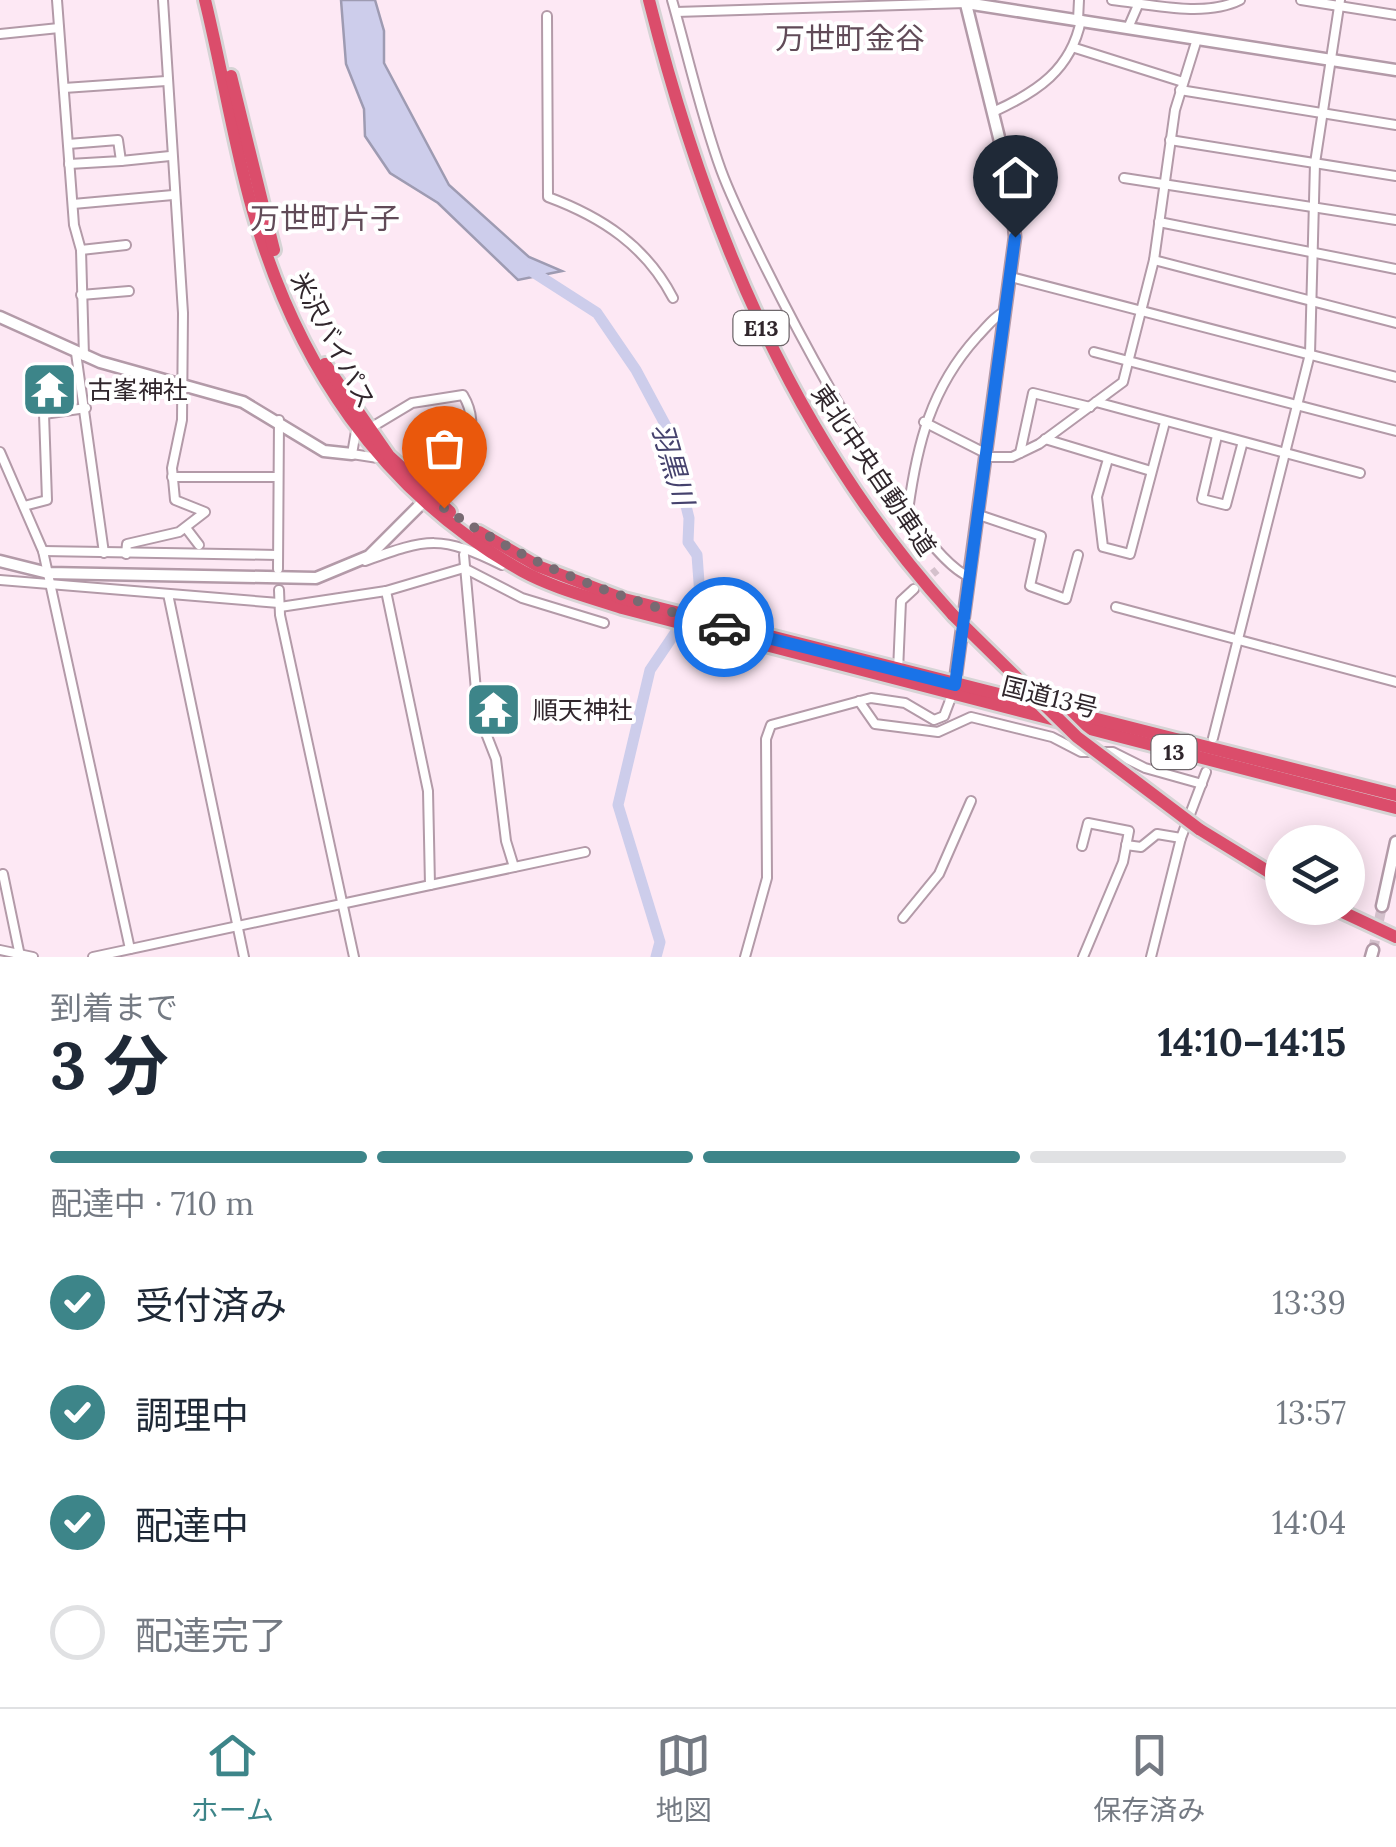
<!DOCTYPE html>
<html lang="ja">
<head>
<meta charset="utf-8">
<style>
  body { margin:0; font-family:Lora,"Noto Sans JP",serif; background:#f6f6f7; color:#1f2937; height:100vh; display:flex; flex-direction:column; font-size:38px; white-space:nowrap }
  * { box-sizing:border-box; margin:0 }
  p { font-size:32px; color:#747a83 }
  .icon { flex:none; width:55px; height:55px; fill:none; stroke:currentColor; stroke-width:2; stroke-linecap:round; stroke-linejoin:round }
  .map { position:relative; height:957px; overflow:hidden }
  .details { display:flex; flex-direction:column; background:#fff; flex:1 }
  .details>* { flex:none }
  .fabs { position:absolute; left:1265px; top:825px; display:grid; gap:20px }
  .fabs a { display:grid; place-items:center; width:100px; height:100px; border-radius:50%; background:#fff; box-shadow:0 5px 25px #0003; font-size:50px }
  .pin { position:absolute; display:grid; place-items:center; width:85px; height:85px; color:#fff; margin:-102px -42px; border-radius:50% 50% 50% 0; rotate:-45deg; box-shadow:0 0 10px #0007 }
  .pin .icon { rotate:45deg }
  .courier { position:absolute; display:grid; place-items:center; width:100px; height:100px; margin:-50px; border:8px solid #1a73e8; border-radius:50%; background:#fff; color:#222; box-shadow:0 2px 12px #0007 }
  .summary em { font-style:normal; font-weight:700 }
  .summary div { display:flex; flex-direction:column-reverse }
  .summary { display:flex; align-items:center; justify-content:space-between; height:170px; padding:0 50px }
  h1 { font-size:65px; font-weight:700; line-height:75px }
  .bar { display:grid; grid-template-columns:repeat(4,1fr); gap:15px 10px; align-content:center; height:120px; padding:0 50px }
  .bar i { height:12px; border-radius:8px; background:#e0e1e3 }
  .bar .active { background:#3d8589 }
  .bar p { grid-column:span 4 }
  ol { padding:0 50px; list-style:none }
  li { display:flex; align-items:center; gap:30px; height:110px }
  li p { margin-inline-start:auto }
  li .icon { padding:10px; border-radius:50%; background:#3d8589; color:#fff; stroke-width:4 }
  li:last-child { color:#747a83 }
  li i { width:55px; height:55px; border:5px solid #e0e1e3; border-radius:50% }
  .tabs { display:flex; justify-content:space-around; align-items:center; height:140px; border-top:2px solid #e0e1e3; background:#fff; font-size:28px; color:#747a83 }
  .tabs a { display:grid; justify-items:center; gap:5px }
  .tabs .active { color:#3d8589 }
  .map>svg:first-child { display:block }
  .water { fill:#cdcdeb; stroke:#9e9bb2; stroke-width:2.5 }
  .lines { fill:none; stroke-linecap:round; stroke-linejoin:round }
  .river { stroke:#cdcdeb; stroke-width:11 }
  .street-tunnel { stroke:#d4c1cc; stroke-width:8; stroke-dasharray:8 4; stroke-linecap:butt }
  .secondary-tunnel { stroke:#d4c1cc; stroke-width:10; stroke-dasharray:10 5; stroke-linecap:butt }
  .street-casing { stroke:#b39aa8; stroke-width:12 }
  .secondary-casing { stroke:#b39aa8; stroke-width:15 }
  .highway-casing { stroke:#d6d4d5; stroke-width:18 }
  .street { stroke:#fff; stroke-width:8 }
  .secondary { stroke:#fff; stroke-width:10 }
  .highway { stroke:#db4d6b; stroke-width:12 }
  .highway-bridge-casing { stroke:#d6d4d5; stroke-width:18; stroke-linecap:butt }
  .highway-bridge { stroke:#db4d6b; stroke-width:12 }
  .done { stroke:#786a72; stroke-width:10; stroke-dasharray:0 18 }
  .route { stroke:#1a73e8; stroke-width:12 }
  .labels { text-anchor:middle; stroke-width:8; stroke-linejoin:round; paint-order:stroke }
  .shield { fill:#fff; stroke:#6e676b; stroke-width:2.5 }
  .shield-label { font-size:22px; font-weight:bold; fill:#30262c }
  .street-label { font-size:25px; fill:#30262c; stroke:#fff }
  .poi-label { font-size:25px; fill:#30262c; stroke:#fff; text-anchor:start }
  .water-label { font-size:28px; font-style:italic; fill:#45426d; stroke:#fff }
  .quarter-label { font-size:30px; fill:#614b58; stroke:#fff }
</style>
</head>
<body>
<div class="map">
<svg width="1396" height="957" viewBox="0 0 1396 957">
  <rect width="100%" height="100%" fill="#fde8f4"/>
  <!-- water -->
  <polygon class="water" points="341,0 375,0 384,31 384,63 449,185 529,257 562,271 518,280 438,203 390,173 365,136 364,109 346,64"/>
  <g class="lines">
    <!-- river -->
    <polyline class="river" points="530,270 597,313 636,370 666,426 689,518 688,542 697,555 700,596 650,670 618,805 660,942 656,957"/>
    <!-- street-tunnel -->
    <polyline class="street-tunnel" points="914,589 937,570"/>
    <!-- secondary-tunnel -->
    <polyline class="secondary-tunnel" points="1373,950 1382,906"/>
    <defs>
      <g id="street">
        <polyline points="57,0 74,225 81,250 84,356"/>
        <path d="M672 0C688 56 701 115 721 170 748 243 907 554 970 577"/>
        <path d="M1112 0C1149 4 1205 18 1240 0"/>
        <polyline points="1301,0 1396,15"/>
        <polyline points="676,12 966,3"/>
        <path d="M547 16 548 197C602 217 646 246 673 298"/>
        <polyline points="1078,20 1079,0"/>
        <polyline points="1128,28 1138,5"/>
        <polyline points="0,34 59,28"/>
        <polyline points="1075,48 1183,82"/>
        <polyline points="64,88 166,81"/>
        <polyline points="1180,90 1396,125"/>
        <path d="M993 112C1037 92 1071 70 1081 20"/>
        <polyline points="1170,140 1396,176"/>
        <polyline points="68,144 118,140 121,161 69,164"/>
        <polyline points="121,161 170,156"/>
        <polyline points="1124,178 1396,220"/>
        <polyline points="73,204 173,195"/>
        <polyline points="1159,222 1396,269"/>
        <polyline points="81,250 126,245"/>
        <polyline points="1154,260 1396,323"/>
        <polyline points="1011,277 1396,377"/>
        <polyline points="81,295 129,291"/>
        <polyline points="1094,352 1396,431"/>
        <polyline points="76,353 104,553"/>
        <polyline points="1096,402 1360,473"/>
        <polyline points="924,422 987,454"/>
        <path d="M367 430 412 403 463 395C487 435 454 467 430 495"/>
        <polyline points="356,431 352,454 378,458"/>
        <polyline points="1217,436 1202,499 1226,505 1242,445"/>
        <polyline points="1045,439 1151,471"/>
        <polyline points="0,452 43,551 130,949"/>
        <polyline points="1020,453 1033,393 1090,407"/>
        <polyline points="987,457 1012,457 1039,444 1123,382 1154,260 1175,110 1197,39"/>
        <polyline points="1108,459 1097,497 1103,547 1130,554 1165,422"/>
        <polyline points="172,477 277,477"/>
        <polyline points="24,506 47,500 44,414 86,408"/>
        <path d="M908 511C917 444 931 388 977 337 986 328 994 316 1006 311"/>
        <polyline points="979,515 1041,536 1030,586 1066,599 1078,555"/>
        <polyline points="186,528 199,545"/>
        <polyline points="43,551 278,555"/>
        <polyline points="126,554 127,544 179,532 205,512 175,500 172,468 182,420 183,313 163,0"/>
        <polyline points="464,555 478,713 496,759 506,841 514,867"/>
        <path d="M365 561C428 538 441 535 502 565"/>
        <polyline points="278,569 279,420"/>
        <polyline points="0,580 279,603"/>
        <polyline points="279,590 280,615 354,957"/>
        <polyline points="386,591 428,791 430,885"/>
        <polyline points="168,594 244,957"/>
        <polyline points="280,607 386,591 464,568 522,598 604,623"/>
        <polyline points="1116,607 1396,682"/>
        <polyline points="898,671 901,601 914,589"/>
        <polyline points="859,701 875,724 938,732 971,717 1052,737 1081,752 1113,752 1145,768 1202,784"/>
        <polyline points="1213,738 1310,354 1315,163 1340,0"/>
        <polyline points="1126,845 1141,847 1157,834 1181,838"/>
        <polyline points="1082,846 1088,823 1129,831 1123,862 1083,957"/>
        <polyline points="3,874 20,956"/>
        <polyline points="903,918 939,874 971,801"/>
        <polyline points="0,950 33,957"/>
        <polyline points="93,957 585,852"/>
        <polyline points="745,957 767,878 766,739 771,725 871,698 905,703 934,720 944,716 952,695"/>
        <polyline points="1151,957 1181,838 1206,772"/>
      </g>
      <g id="secondary">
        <polyline points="966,3 1396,70"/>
        <polyline points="0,317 100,362 243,402 324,451 352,454"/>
        <polyline points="0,561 48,573 316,578 369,556 427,498"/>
        <polyline points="954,689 1015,237 1010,182 965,0"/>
        <polyline points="1382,906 1396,842"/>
        <polyline points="1371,957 1373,950"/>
      </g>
      <g id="highway">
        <path d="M205 0C222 69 233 140 252 208 295 362 381 492 522 571 553 588 589 597 622 608L1396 808"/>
        <path d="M649 0C706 227 794 441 953 615"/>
        <polyline points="231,76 274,250"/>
        <polyline points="325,364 389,456 450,512"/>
        <polyline points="479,532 538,566 624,599 1396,795"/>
        <polyline points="1199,829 1282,880"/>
        <polyline points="1334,908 1396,937"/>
      </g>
    </defs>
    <!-- street casing -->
    <use href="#street" class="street-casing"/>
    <!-- secondary casing -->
    <use href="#secondary" class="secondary-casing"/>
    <!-- highway casing -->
    <use href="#highway" class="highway-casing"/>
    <!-- street -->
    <use href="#street" class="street"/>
    <!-- secondary -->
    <use href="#secondary" class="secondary"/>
    <!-- highway -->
    <use href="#highway" class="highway"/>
    <defs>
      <polyline id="highway-bridge" points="953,615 1077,737 1199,829"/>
    </defs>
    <!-- highway-bridge casing -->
    <use href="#highway-bridge" class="highway-bridge-casing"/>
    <!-- highway-bridge -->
    <use href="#highway-bridge" class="highway-bridge"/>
  </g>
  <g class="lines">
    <!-- done -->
    <path class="done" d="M444 508C536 570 619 598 724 627"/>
    <!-- route -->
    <polyline class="route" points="724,627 955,685 1015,237"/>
  </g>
  <!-- icons -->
  <defs>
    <symbol id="temple-square" viewBox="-11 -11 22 22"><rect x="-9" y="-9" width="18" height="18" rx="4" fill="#3d8589" stroke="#fff"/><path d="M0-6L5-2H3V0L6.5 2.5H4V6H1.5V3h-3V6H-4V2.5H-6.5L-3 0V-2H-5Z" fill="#fff"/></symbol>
  </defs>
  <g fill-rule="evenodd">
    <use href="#temple-square" x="18" y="358" width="63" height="63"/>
    <use href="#temple-square" x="462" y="678" width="63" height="63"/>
  </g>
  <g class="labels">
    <!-- shield labels -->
    <g class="shield">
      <rect x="733.5" y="311" width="55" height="34" rx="8"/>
      <rect x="1151.5" y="735" width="45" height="34" rx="8"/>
    </g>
    <g class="shield-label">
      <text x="761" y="336">E13</text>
      <text x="1174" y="760">13</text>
    </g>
    <!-- street labels -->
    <g class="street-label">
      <text transform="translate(333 340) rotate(62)" y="9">米沢バイパス</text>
      <text transform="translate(874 470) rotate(56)" y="9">東北中央自動車道</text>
      <text transform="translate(1050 697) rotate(14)" y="9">国道13号</text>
    </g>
    <!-- poi labels -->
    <g class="poi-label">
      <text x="88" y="399">古峯神社</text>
      <text x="533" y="719">順天神社</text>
    </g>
    <!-- water labels -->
    <g class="water-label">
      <text transform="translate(673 464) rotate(74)" y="10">羽黒川</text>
    </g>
    <!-- quarter labels -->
    <g class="quarter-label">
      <text x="850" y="49">万世町金谷</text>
      <text x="325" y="229">万世町片子</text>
    </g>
  </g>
</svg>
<div class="fabs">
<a><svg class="icon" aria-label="layers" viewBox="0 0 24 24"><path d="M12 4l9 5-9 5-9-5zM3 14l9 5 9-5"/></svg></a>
</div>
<div class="pin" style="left:444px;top:508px;background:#ea580c"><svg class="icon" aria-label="bag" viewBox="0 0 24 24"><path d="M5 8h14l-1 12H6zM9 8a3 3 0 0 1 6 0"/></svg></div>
<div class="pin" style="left:1015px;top:237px;background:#1f2937"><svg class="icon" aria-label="home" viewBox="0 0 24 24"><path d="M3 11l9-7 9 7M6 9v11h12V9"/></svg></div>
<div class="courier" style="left:724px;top:627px"><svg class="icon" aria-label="car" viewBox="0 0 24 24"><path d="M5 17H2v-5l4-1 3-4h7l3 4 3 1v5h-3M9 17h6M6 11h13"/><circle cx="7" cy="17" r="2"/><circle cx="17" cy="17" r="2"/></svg></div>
</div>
<section class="details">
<div class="summary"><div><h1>3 分</h1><p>到着まで</p></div><em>14:10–14:15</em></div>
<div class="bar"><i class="active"></i><i class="active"></i><i class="active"></i><i></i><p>配達中 · 710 m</p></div>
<ol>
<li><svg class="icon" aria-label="check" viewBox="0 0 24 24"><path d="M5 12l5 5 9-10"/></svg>受付済み<p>13:39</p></li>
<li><svg class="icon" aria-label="check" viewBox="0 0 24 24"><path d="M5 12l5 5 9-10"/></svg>調理中<p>13:57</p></li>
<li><svg class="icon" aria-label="check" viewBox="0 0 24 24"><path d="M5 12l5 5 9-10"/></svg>配達中<p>14:04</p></li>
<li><i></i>配達完了</li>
</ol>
</section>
<nav class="tabs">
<a class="active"><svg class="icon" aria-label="home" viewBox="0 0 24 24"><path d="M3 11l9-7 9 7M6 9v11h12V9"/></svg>ホーム</a>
<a><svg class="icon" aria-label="map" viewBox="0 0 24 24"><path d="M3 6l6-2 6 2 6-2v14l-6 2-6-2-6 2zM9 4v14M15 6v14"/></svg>地図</a>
<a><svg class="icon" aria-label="saved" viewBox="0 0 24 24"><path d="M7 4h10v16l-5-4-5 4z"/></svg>保存済み</a>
</nav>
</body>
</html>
